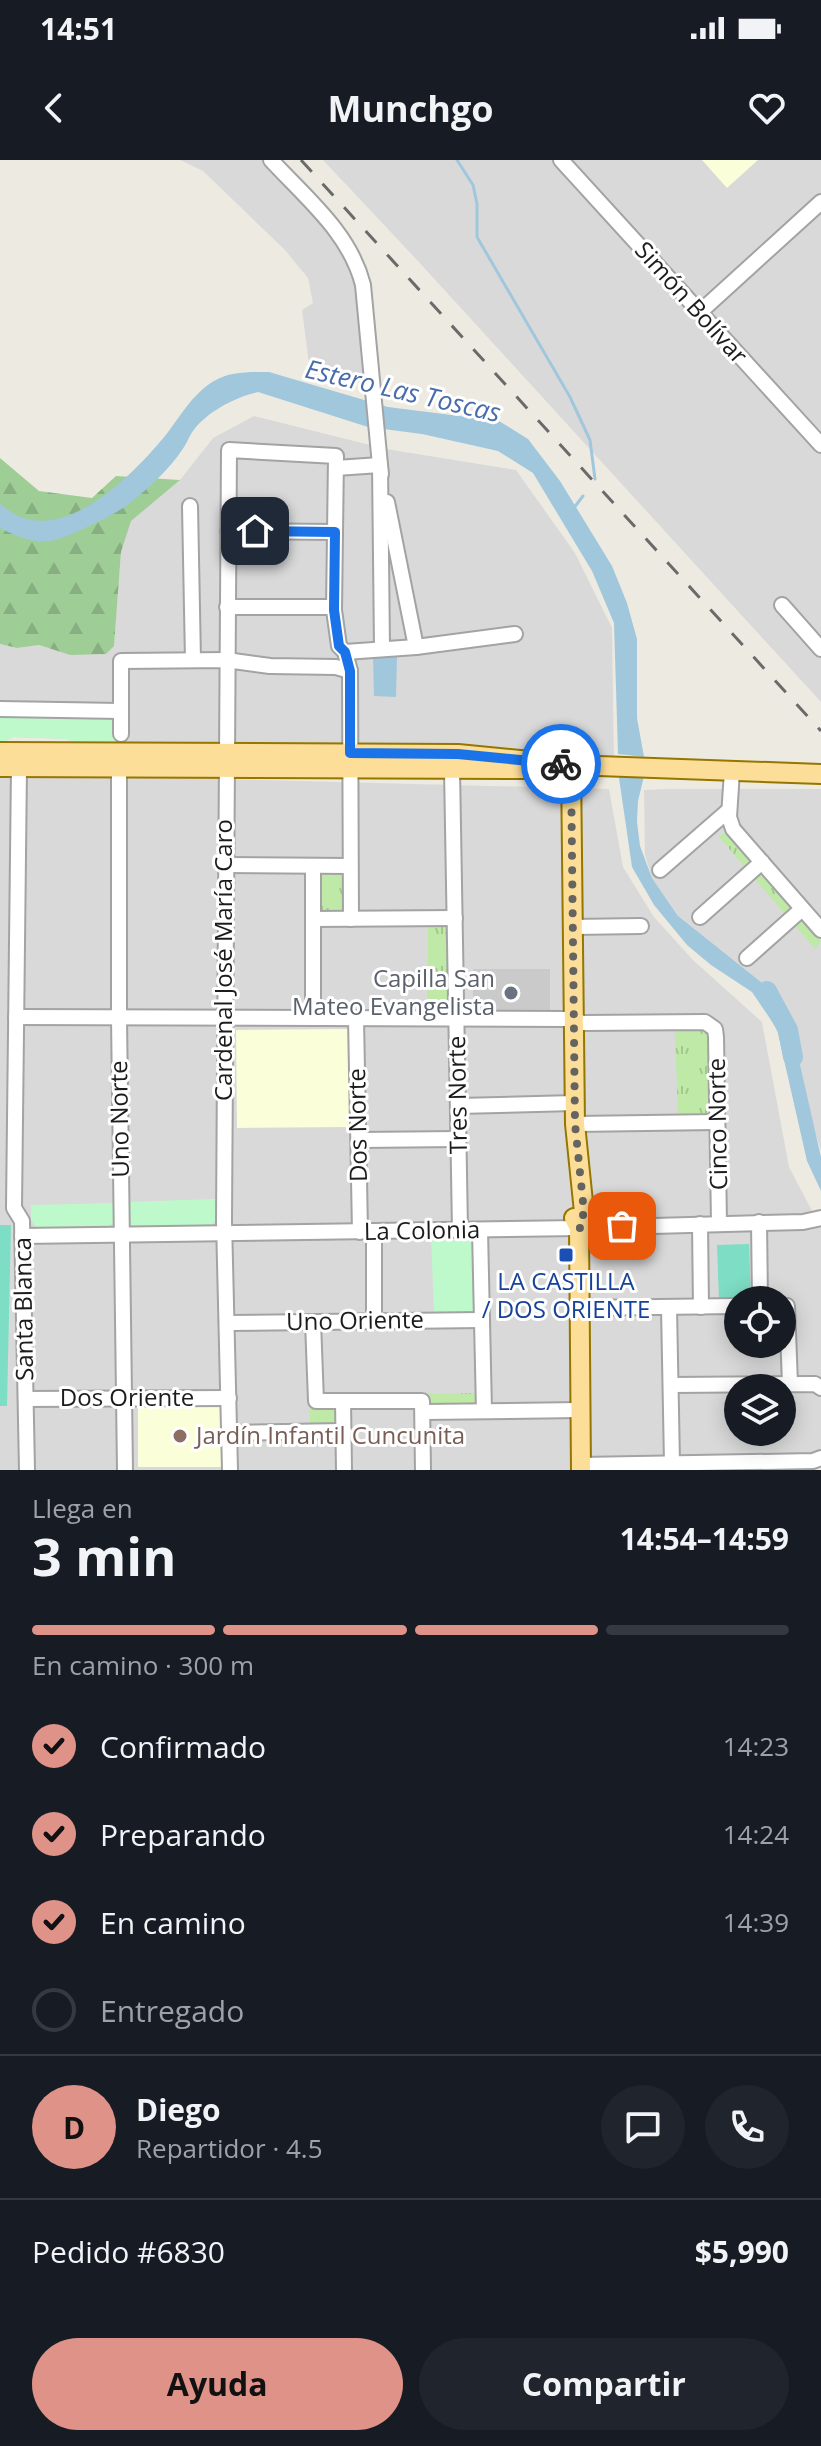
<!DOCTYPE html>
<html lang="es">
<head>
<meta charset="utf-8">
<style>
  body { margin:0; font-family:"Open Sans",sans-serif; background:#20242c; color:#f1f3f6; height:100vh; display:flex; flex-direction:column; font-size:30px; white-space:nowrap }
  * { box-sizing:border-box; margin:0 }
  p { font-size:26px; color:#9ea1a6 }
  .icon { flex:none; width:44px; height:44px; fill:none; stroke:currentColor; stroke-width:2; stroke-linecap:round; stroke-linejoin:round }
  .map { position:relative; height:1310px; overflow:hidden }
  .details { display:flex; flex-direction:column; background:#171b24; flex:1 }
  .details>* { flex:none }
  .controls { position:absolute; left:724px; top:1126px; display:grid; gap:16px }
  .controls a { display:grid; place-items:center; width:72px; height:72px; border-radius:50%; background:#171b24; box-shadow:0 4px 20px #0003; font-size:40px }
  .pin { position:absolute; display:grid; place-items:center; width:68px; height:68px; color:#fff; margin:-34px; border-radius:16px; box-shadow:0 4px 12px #0006 }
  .courier { position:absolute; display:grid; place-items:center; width:80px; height:80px; margin:-40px; border:6px solid #1a73e8; border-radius:50%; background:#fff; color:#222; box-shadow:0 2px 10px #0007 }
  .head em { font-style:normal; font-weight:700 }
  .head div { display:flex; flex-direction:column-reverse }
  .head { display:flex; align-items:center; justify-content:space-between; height:136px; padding:0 32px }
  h1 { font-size:52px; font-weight:700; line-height:60px }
  .bar { display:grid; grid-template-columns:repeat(4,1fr); gap:12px 8px; align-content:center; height:96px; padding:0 32px }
  .bar i { height:10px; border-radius:6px; background:#363941 }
  .bar .on { background:#df9287 }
  .bar p { grid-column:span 4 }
  .line { display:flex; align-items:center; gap:20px; padding:0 32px; border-top:2px solid #363941 }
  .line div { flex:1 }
  .round { display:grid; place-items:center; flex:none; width:84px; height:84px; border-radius:42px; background:#20242c }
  ol { padding:0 32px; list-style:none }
  li { display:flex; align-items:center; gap:24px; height:88px }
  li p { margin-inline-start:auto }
  li .icon { padding:8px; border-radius:50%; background:#df9287; color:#111; stroke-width:4 }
  li:last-child { color:#9ea1a6 }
  li i { width:44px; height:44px; border:4px solid #363941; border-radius:50% }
  .button { display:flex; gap:16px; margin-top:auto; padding:16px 32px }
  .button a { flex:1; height:92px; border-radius:48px; background:#df9287; color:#111; font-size:32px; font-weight:700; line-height:92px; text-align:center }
  .button a+a { background:#20242c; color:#f1f3f6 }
  .status { display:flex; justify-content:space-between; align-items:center; height:56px; padding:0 40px; background:#171b24; direction:ltr }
  .status svg { height:22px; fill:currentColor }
  header { display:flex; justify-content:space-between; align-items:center; height:104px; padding:0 32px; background:#171b24; font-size:36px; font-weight:700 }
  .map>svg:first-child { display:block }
  .residential { fill:#dad9d9; fill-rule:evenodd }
  .education { fill:#faffd9 }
  .religious { fill:#cacaca }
  .grass { fill:url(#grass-tufts) }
  .forest { fill:url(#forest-firs) }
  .park { fill:#bdf9ca }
  .pitch { fill:#7eddc5 }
  .water { fill:#a1c7dc }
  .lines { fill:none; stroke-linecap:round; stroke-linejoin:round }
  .stream { stroke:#a1c7dc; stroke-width:3 }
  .river { stroke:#a1c7dc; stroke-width:20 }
  .minor-casing { stroke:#a3a3a3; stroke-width:18 }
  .major-casing { stroke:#947600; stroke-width:22 }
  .minor { stroke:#fff; stroke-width:14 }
  .major { stroke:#fcde98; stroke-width:18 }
  .rail { stroke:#6a6a6a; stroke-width:3; stroke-dasharray:16 16; stroke-linecap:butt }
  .done { stroke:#656461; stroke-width:8; stroke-dasharray:0 14.4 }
  .route { stroke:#1a73e8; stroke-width:10 }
  .worship-dot { fill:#6b7280; stroke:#fff; stroke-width:3 }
  .transit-dot { fill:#1a4fb4; stroke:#fff; stroke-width:3 }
  .education-dot { fill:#8d6e63; stroke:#fff; stroke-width:3 }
  .labels { text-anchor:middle; stroke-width:6; stroke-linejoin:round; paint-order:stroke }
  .street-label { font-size:24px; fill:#1c1c1c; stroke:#fff }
  .worship-label { font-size:24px; fill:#5b616d; stroke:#fff; text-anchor:end }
  .transit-label { font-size:24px; fill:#164399; stroke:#fff }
  .education-label { font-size:24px; fill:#785e54; stroke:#fff; text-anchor:start }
  .water-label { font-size:26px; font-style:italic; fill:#496dab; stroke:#fff }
</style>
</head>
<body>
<div class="status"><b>14:51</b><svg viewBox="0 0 49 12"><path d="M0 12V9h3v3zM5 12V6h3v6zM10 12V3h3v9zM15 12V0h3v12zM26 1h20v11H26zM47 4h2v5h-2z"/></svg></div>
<header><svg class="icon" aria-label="back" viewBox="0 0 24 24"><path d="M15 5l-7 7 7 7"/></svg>Munchgo<svg class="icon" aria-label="heart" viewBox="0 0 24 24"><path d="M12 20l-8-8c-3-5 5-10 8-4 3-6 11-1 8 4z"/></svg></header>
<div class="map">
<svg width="821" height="1310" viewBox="0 0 821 1310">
  <defs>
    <pattern id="grass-tufts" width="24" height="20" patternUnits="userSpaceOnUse" patternTransform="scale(2)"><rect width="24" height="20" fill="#bee9a6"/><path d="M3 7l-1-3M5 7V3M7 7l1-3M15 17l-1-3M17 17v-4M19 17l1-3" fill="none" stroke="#a3c78e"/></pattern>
    <pattern id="forest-firs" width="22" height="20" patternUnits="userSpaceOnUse" patternTransform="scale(2)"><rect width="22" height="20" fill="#9fcd96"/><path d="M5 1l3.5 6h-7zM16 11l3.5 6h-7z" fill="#88af81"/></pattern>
  </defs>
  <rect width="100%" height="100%" fill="#edebe1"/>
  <!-- residential -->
  <g class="residential">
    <polygon points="180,0 279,0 342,67 355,86 368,118 379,230 309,204 302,150 313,143 308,118 285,90 203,11"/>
    <polygon points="323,0 821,0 821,542 417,100"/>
    <polygon points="254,256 386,289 516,310 575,393 612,468 614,603 79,584 67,579 13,577 0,584 0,484 17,488 39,485 70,495 114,485 121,392 131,360 180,320 213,278"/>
    <path d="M0 613 609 629 623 707 654 757 693 800 762 862 789 1007 821 1068V1305L731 1310H0ZM738 1140H782V1184H738ZM738 1228H782V1272H738Z"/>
    <polygon points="666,629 821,629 821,991 776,843 690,773 652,718 645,695 644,630"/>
  </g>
  <!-- education -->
  <g class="education">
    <polygon points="702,0 758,0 727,28"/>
    <polygon points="348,869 350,967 237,968 236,870"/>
    <rect x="138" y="1246" width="85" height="61"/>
  </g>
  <!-- religious -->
  <polygon class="religious" points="473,809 550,809 550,856 473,857"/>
  <!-- grass -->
  <g class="grass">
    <polygon points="726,671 821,781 815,789 719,677"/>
    <polygon points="319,713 343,713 344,753 319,753"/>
    <polygon points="428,765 452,766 450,851 427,850"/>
    <polygon points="710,870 713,953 678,954 675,871"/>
    <polygon points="476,1233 477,1244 428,1245 427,1234"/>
    <polygon points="338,1247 339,1265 310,1265 310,1248"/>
  </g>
  <!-- forest -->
  <polygon class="forest" points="0,298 39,331 92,338 116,316 180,320 131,361 121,392 114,486 106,494 70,495 39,485 17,488 0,484"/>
  <!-- park -->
  <g class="park">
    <polygon points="0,553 117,556 118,585 79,584 67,579 13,577 0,584"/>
    <polygon points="215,1039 217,1060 208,1067 135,1068 127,1063 125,1042"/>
    <polygon points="113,1043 114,1062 107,1068 38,1069 31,1061 31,1045"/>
    <polygon points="466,1076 474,1083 476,1148 471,1154 434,1154 431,1077"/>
  </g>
  <!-- pitch -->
  <g class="pitch">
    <polygon points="0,1065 11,1065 7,1246 0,1246"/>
    <polygon points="749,1084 751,1139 719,1141 717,1085"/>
  </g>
  <!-- water -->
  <g class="water">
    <path d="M269 212 388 247 499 261 528 279 560 321 612 406 627 443 637 479V558L644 597 618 594 614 463 592 411 533 313 498 291 422 274 368 267 258 232C235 237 204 253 191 274 188 279 186 285 182 290 171 307 151 326 135 339 121 351 104 359 87 367 50 385 38 387 0 368V344C6 348 14 355 21 357 73 377 135 312 165 276 180 257 192 234 214 221 230 211 251 212 269 212Z"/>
    <polygon points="373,497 397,497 396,537 374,536"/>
    <polygon points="618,611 645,612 638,641 637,662 640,686 652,718 678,756 762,823 776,843 798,896 821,997 821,1031 807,1001 777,869 752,832 711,805 687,785 654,745 632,707"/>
  </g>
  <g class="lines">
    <!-- stream -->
    <g class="stream">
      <polyline points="457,0 473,25 477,44 477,77 570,237 590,280 595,319"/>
      <polyline points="573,349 583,336"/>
    </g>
    <!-- river -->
    <polyline class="river" points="767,831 788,870 793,897"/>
    <defs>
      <g id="minor">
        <path d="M271 0C306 38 350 73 363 125L380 305 382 488"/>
        <polyline points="561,0 821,285"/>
        <polyline points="700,152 821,42"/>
        <polyline points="336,308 380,305 381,314"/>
        <polyline points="387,342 416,487"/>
        <polyline points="190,346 193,500"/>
        <polyline points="228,371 335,372"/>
        <polyline points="782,445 821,489"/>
        <polyline points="227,447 334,447"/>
        <polyline points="345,492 416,487 515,474"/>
        <polyline points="0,549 121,551"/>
        <polyline points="121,574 121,501 226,500 270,506 336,507 350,511"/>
        <polyline points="19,607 14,1048 22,1061 27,1310"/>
        <polyline points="119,608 119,858 125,1310"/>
        <polyline points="452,609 460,1070"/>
        <polyline points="732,611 729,657 733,669 821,770"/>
        <polyline points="225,705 350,706"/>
        <polyline points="313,706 313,858"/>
        <polyline points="660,710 729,650"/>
        <polyline points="700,757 762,702"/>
        <polyline points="313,759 455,758"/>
        <polyline points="573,767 641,766"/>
        <polyline points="747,798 802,749"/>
        <polyline points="16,857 567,859 584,863 705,862 715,869 716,877 719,1063"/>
        <polyline points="356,858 360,1072"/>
        <polyline points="458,946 575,943"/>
        <polyline points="575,964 717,962"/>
        <polyline points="359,980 458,979"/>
        <polyline points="759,1062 760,1140"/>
        <polyline points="700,1064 701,1147"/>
        <polyline points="480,1070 484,1251"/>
        <polyline points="22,1076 579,1068 803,1062 821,1058"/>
        <polyline points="787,1146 790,1224"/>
        <polyline points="669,1147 672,1303"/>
        <polyline points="578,1148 738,1146"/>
        <polyline points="374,1161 374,1071"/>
        <polyline points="313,1162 316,1241 422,1241 423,1310"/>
        <polyline points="227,1163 482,1160"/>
        <polyline points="671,1225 815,1224 821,1228"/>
        <polyline points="26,1239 229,1238"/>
        <polyline points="343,1241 344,1310"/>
        <polyline points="423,1252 580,1250"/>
        <polyline points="229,1273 344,1271"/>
        <polyline points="581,1305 813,1301 821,1298"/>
        <polyline points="230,1310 224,1061 229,290 336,296 334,450 339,486 345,492 350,511 351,759"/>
      </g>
      <g id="major">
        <polyline points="0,592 458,594 571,605 821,614"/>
        <polyline points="571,605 575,964 584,1052 579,1068"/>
        <polyline points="0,607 524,609"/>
        <polyline points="574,1058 579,1068 581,1310"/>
      </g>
    </defs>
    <!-- minor casing -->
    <use href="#minor" class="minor-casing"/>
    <!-- major casing -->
    <use href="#major" class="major-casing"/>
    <!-- minor -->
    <use href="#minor" class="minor"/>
    <!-- major -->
    <use href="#major" class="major"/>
    <!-- rail -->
    <polyline class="rail" points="301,0 821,571"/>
  </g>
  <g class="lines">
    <!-- done -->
    <polyline class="done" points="561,604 571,605 575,964 584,1052 579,1068 622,1066"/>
    <!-- route -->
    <polyline class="route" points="255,371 335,372 334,450 339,486 345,492 350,511 350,593 458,594 561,604"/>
  </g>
  <!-- markers -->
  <circle class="worship-dot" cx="511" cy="833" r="8"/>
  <rect class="transit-dot" x="558" y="1087" width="16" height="16" rx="4"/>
  <circle class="education-dot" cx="180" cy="1276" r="8"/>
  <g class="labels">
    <!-- street labels -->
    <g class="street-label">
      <text transform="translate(691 143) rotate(48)" y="8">Simón Bolívar</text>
      <text transform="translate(224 800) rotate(-90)" y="8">Cardenal José María Caro</text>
      <text transform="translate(458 935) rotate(-91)" y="8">Tres Norte</text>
      <text transform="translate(120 959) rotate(-91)" y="8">Uno Norte</text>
      <text transform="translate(718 964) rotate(-91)" y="8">Cinco Norte</text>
      <text transform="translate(358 965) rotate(-91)" y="8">Dos Norte</text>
      <text transform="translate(422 1071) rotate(-1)" y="8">La Colonia</text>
      <text transform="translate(24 1149) rotate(-91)" y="8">Santa Blanca</text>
      <text transform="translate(355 1161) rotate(-1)" y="8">Uno Oriente</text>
      <text x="127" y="1246">Dos Oriente</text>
    </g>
    <!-- worship labels -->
    <g class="worship-label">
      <text x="495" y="827">Capilla San<tspan x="495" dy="28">Mateo Evangelista</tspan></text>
    </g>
    <!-- transit labels -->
    <g class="transit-label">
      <text x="566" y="1130">LA CASTILLA<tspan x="566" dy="28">/ DOS ORIENTE</tspan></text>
    </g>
    <!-- education labels -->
    <g class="education-label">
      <text x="196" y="1284">Jardín Infantil Cuncunita</text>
    </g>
    <!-- water labels -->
    <g class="water-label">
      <text transform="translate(403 231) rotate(13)" y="9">Estero Las Toscas</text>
    </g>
  </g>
</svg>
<div class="controls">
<a><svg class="icon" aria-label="locate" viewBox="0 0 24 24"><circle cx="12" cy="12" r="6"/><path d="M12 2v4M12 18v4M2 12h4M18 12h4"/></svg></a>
<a><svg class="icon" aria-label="layers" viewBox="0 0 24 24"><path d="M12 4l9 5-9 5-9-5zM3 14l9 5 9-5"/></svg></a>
</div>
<div class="pin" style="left:622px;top:1066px;background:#ea580c"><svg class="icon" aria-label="bag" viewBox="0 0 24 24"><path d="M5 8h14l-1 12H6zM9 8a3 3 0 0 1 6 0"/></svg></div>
<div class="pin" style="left:255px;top:371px;background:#1f2937"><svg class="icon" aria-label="home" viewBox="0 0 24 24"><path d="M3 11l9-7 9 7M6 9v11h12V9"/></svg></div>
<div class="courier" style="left:561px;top:604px"><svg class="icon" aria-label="bike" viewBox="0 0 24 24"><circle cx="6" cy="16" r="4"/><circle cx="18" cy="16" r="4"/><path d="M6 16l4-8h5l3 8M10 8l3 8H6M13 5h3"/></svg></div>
</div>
<section class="details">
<div class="head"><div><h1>3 min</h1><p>Llega en</p></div><em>14:54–14:59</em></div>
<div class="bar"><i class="on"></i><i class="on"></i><i class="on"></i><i></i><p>En camino · 300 m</p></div>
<ol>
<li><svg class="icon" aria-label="check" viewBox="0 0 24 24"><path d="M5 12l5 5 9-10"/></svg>Confirmado<p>14:23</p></li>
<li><svg class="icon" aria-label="check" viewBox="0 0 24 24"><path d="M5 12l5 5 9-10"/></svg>Preparando<p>14:24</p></li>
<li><svg class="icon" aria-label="check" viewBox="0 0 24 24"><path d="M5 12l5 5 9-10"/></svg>En camino<p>14:39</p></li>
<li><i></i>Entregado</li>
</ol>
<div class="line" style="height:144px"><b class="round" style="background:#df9287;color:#111">D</b><div><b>Diego</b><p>Repartidor · 4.5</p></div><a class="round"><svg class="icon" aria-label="chat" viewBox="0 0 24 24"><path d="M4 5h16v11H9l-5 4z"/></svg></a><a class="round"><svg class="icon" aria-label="phone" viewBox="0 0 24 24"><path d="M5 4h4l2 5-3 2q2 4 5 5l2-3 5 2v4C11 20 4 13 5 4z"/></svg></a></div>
<div class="line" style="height:104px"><div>Pedido #6830</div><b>$5,990</b></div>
<div class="button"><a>Ayuda</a><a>Compartir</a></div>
</section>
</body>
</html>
